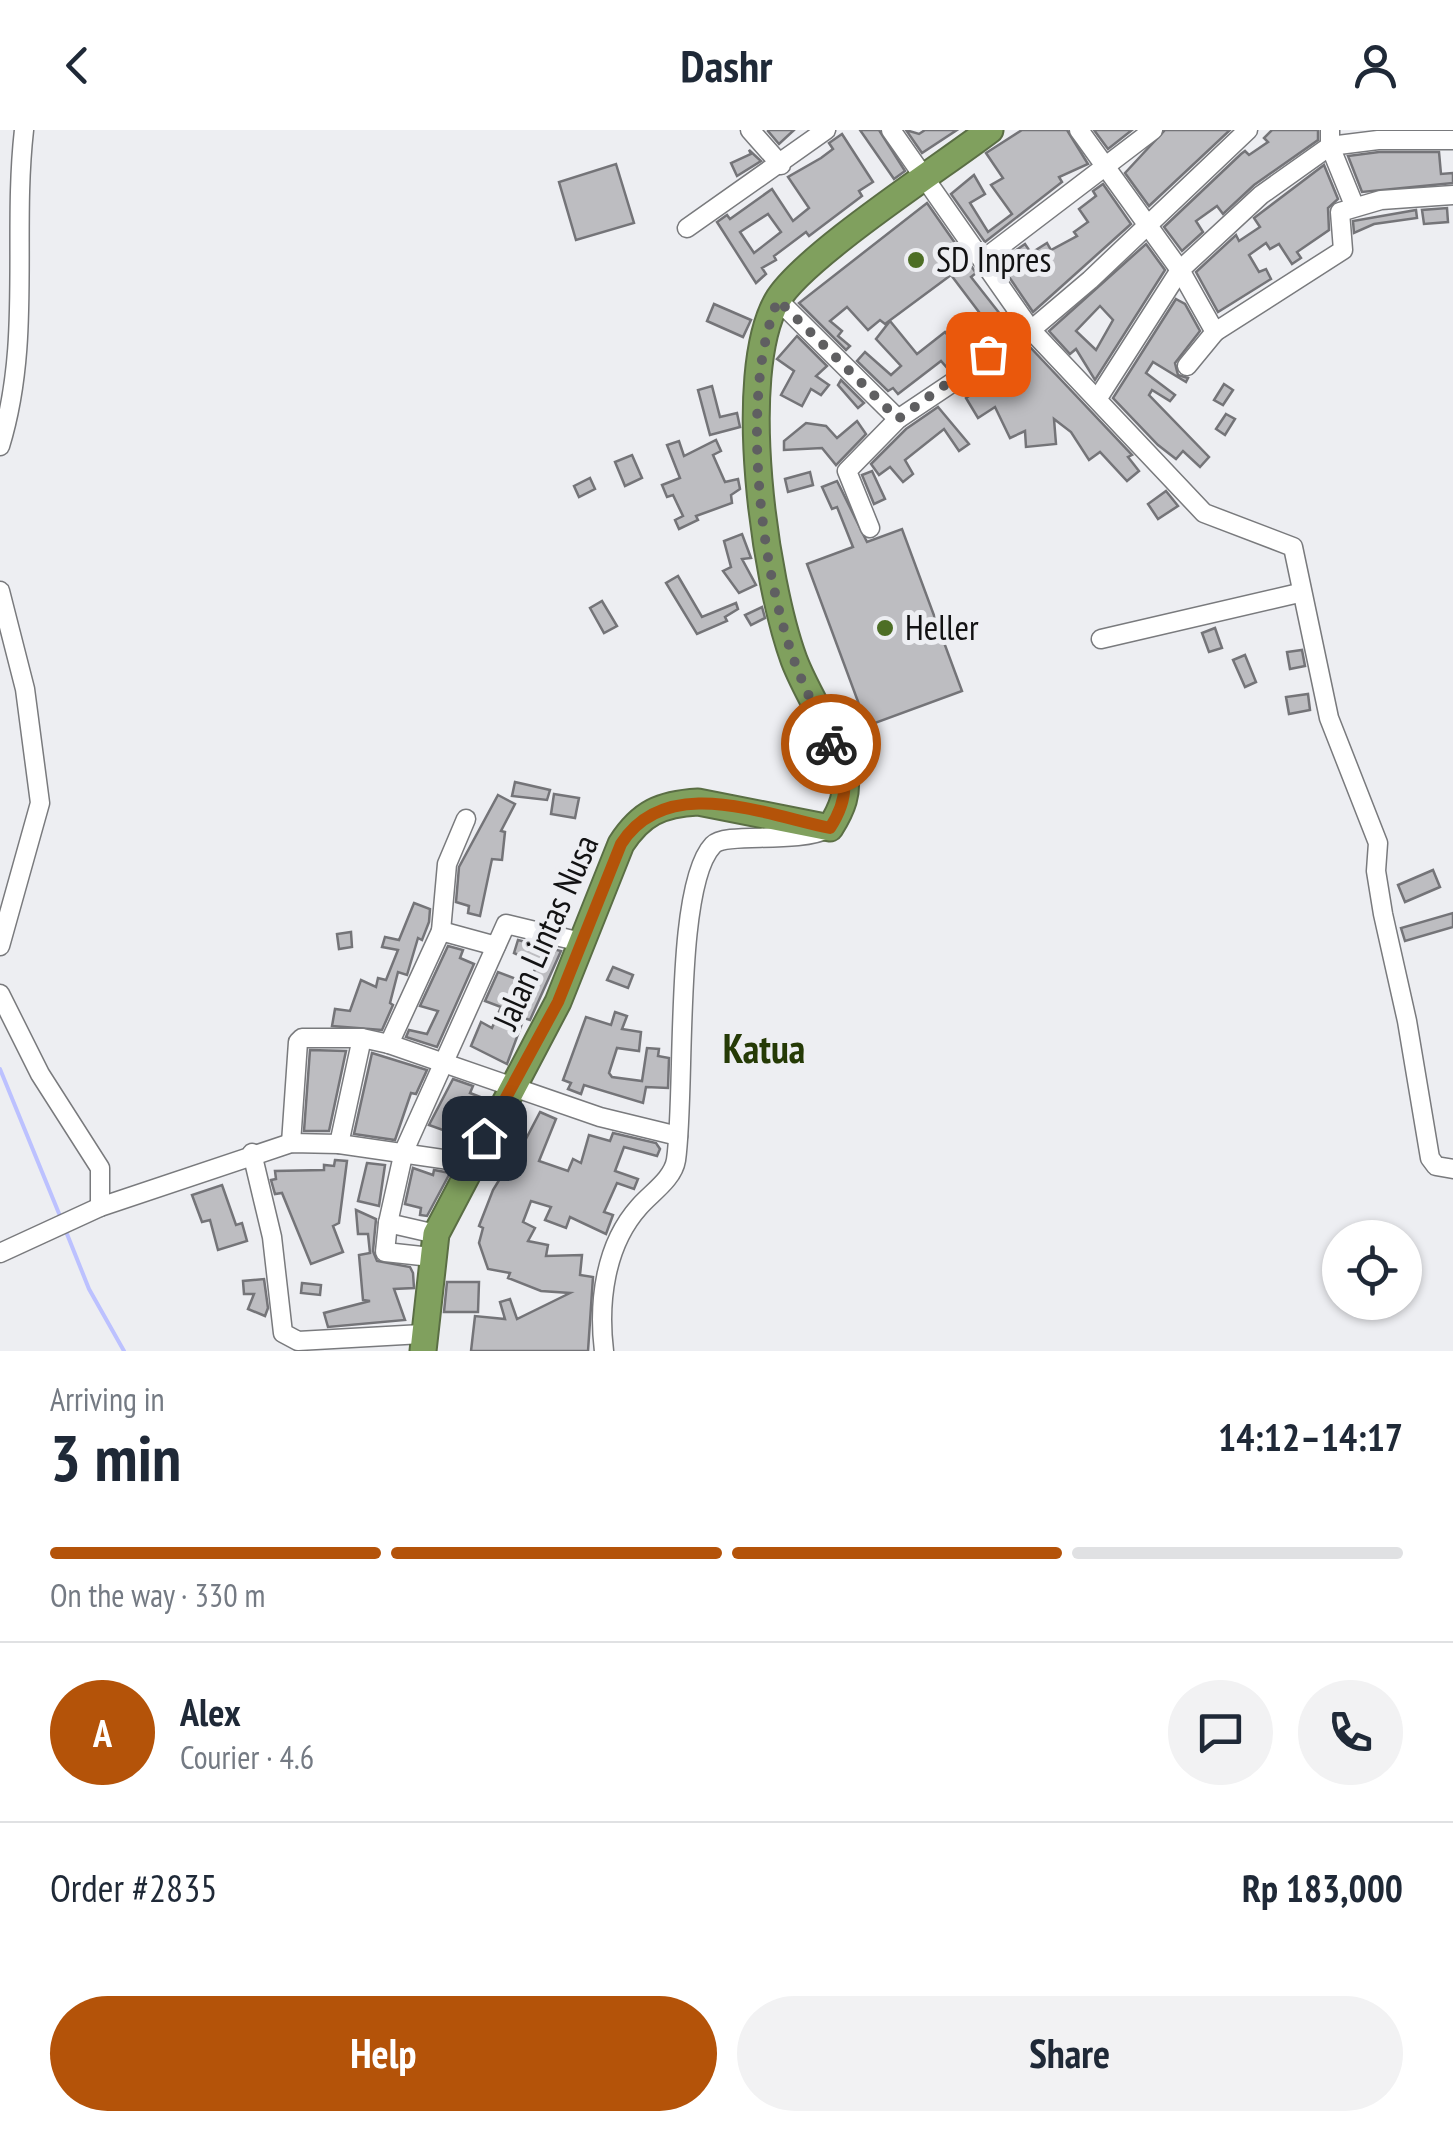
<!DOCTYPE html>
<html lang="en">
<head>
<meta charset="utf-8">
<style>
  body { margin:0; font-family:"PT Sans Narrow",sans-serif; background:#f2f2f3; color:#1f2937; height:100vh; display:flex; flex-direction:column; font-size:38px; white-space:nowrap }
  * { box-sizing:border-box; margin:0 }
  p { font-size:32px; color:#747a83 }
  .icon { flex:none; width:55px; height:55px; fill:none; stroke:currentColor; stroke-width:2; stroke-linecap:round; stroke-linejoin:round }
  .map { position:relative; height:1221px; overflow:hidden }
  .panel { display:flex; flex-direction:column; background:#fff; flex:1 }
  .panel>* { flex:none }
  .fabs { position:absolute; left:1322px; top:1090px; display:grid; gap:20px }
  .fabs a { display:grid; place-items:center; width:100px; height:100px; border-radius:50%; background:#fff; box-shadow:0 2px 8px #0004; font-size:50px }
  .pin { position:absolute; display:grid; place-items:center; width:85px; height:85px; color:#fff; margin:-42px; border-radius:20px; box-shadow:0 5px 15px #0006 }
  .courier { position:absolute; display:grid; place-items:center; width:100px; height:100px; margin:-50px; border:8px solid #b45309; border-radius:50%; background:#fff; color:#222; box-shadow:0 2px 12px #0007 }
  .headline em { font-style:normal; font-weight:700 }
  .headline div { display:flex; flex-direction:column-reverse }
  .headline { display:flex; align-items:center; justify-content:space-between; height:170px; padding:0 50px }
  h1 { font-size:65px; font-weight:700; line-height:75px }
  .bar { display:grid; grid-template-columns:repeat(4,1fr); gap:15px 10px; align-content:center; height:120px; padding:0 50px }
  .bar i { height:12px; border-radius:8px; background:#e0e1e3 }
  .bar .on { background:#b45309 }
  .bar p { grid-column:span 4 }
  .line { display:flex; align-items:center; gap:25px; padding:0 50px; border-top:2px solid #e0e1e3 }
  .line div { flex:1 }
  .round { display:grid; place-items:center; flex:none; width:105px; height:105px; border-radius:52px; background:#f2f2f3 }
  .primary-button { display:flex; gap:20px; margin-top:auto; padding:20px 50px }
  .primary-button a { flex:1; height:115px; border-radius:60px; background:#b45309; color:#fff; font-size:40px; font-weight:700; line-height:115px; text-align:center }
  .primary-button a+a { background:#f2f2f3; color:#1f2937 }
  header { display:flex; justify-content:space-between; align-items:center; height:130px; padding:0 50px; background:#fff; font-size:45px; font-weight:700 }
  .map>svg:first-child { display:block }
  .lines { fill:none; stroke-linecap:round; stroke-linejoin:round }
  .stream { stroke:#bcc1ff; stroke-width:4 }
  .building { fill:#bdbdc1; stroke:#747478; stroke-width:2.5; fill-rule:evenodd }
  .minor-casing { stroke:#797a7d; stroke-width:21 }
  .highway-casing { stroke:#5a6e44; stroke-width:29 }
  .minor { stroke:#fff; stroke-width:18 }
  .highway { stroke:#80a05e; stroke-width:25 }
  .done { stroke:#5f5f61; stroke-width:10; stroke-dasharray:0 18 }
  .route { stroke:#b45309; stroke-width:12 }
  .poi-dot { fill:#4d6e25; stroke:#edeef2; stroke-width:4 }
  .labels { text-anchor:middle; stroke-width:10; stroke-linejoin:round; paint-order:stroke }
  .poi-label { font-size:35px; fill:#121213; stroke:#edeef2; text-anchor:start }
  .street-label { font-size:35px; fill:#121213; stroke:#edeef2 }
  .quarter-label { font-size:40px; font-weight:bold; fill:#253a06; stroke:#edeef2 }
</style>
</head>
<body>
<header><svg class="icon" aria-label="back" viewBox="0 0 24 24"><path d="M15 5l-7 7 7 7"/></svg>Dashr<svg class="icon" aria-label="person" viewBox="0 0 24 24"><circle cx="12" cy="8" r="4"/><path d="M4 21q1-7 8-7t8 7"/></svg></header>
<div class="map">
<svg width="1453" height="1221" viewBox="0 0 1453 1221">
  <rect width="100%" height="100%" fill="#edeef2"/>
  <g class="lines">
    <!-- stream -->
    <g class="stream">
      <polyline points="0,939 60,1086"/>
      <polyline points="65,1099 89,1159 124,1221"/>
    </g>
  </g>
  <!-- building -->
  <g class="building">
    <polygon points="794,0 779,14 768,1 769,0"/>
    <polygon points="860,0 879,0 905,41 894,49"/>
    <polygon points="906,0 919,4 925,0 957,0 922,23"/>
    <polygon points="1022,0 1067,0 1088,34 1059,47 1062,52 985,112 951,64 974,45 985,64 970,73 988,102 1012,84 991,55 1003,48 986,23"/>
    <polygon points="1094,0 1132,0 1108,19"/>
    <polygon points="1165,0 1230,0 1149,76 1125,43"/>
    <polygon points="1272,0 1318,0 1318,10 1254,55 1223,84 1217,76 1196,91 1203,102 1182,121 1164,97 1241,24 1245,21 1249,25 1268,12 1264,8"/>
    <path d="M842 4 873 52 859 61 862 66 809 106 806 102 774 126 776 130 762 138 766 144 756 153 717 92 727 85 730 89 772 59 793 91 809 78 788 47 821 28 833 19 829 13ZM768 84 781 102 754 123 740 102Z"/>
    <polygon points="749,20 761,31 737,46 731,33 751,24"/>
    <polygon points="1379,22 1439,22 1441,44 1453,43 1453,53 1362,62 1348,26"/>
    <polygon points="616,34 634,93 576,110 559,52"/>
    <polygon points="1324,35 1338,69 1328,78 1329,100 1297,122 1301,128 1292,134 1279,114 1270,119 1266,113 1249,125 1259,142 1266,139 1271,149 1218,182 1196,142 1236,105 1239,111 1260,97 1254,88"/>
    <polygon points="1103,54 1131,94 1033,182 1005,141 1021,131 1015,121 1025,114 1031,123 1047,113 1051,120 1077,106 1074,102 1088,92 1079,79 1096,66 1093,61"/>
    <polygon points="927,73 976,143 971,147 1011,198 949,240 941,231 898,264 893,258 888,261 857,231 865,222 891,245 901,236 876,209 890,191 917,224 945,202 956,215 988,194 951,145 885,194 880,190 868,200 847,177 830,191 842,201 838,206 850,216 846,220 799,173"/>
    <polygon points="1447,78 1448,92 1424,94 1422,80"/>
    <polygon points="1416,80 1417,88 1374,94 1354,103 1353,91"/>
    <path d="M1146 114 1165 140 1095 250 1076 219 1070 224 1049 201ZM1100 176 1113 190 1096 220 1076 201Z"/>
    <polygon points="1176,169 1185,174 1200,201 1175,233 1178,245 1188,248 1186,252 1153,232 1146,243 1175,265 1170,271 1152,260 1149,265 1209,327 1200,337 1183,321 1176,329 1158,315 1113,268"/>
    <polygon points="714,174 751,190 743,207 707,191"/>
    <polygon points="797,206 827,236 816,246 829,255 821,265 811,259 802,276 781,265 794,241 777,229"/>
    <polygon points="1029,216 1132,325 1128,327 1139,341 1127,351 1100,322 1089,330 1071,302 1054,289 1056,314 1026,317 1025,301 1010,308 995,277 978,288 966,268 979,259 975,252"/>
    <polygon points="841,250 864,273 858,278 838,255"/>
    <polygon points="1224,254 1233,260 1223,275 1214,270"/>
    <polygon points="712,256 720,287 737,283 740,297 710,305 698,260"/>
    <polygon points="938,277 969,314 959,321 944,299 905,330 913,344 903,352 890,337 879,345 871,334 906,299"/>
    <polygon points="1226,284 1235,289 1225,305 1216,299"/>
    <polygon points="857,291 866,304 836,335 822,318 784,320 784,311 806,293 826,296 837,308"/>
    <polygon points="716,310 721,321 713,325 725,352 738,349 740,359 731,365 732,373 696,386 698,390 679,399 675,390 683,386 673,365 667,367 662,355 680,348 667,315 679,311 684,326"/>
    <polygon points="632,325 642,348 625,356 615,332"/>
    <polygon points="872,341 885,369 874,374 862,345"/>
    <polygon points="810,342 813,355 788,362 785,349"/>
    <polygon points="590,348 595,359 579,367 574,356"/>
    <polygon points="837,351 867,412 902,399 962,561 867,596 807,434 853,417 837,377 832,379 822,357"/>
    <polygon points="1166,361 1178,376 1158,389 1148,374"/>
    <polygon points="742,404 751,428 742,429 756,455 739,463 723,441 731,437 724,411"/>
    <polygon points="678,446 702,487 736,473 738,479 725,487 727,491 697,504 666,453"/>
    <polygon points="602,471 617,496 604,503 590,478"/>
    <polygon points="762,477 765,488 751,495 745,485"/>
    <polygon points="1215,498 1222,518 1209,522 1202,503"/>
    <polygon points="1302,520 1305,536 1290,539 1287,522"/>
    <polygon points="1245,525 1256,552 1245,557 1233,530"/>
    <polygon points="1308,564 1310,580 1289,584 1286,567"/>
    <polygon points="515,652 550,660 547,670 512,666"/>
    <polygon points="554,664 579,668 575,688 551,684"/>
    <polygon points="498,665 515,674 501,701 505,702 502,730 492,729 480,786 468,783 469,776 456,772 459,737"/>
    <polygon points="1433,740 1440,757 1405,772 1398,755"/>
    <polygon points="414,773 430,779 429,792 422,810 418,808 407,845 398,842 390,873 393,875 382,900 332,896 335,879 350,881 361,850 376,857 378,848 386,850 398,820 382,817 385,807 399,810"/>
    <polygon points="1453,783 1453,797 1405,811 1401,798"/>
    <polygon points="351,802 352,817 339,819 337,804"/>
    <polygon points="518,810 561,821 530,890 524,888 507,934 471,916 481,892 492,898 501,877 485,871 498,842 529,854 537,834 514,823"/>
    <polygon points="448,816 463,820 460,828 474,834 437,917 406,907 409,900 427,904 438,881 420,876"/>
    <polygon points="613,837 633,845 628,858 607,850"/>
    <polygon points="615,882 627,886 622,899 641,902 639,921 617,918 609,943 612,947 642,951 647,918 659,919 658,926 669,928 668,958 646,957 643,973 584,955 581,964 568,959 571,953 563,950 586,887 611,895"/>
    <polygon points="310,920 346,921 329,1001 304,1001"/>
    <polygon points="372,923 427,940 416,964 411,963 395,1010 354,1004"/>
    <polygon points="453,949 473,956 470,963 488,970 465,1015 445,1008 446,1001 429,995"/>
    <polygon points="540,982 556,989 539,1031 568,1041 573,1029 581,1033 589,1005 610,1011 613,1003 656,1013 660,1019 657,1026 624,1017 615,1041 638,1049 634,1059 617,1053 604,1082 613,1085 606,1104 570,1087 566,1098 545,1090 551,1077 531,1071 523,1092 535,1098 528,1111 548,1115 546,1126 582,1125 580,1145 593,1147 588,1221 471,1221 475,1186 505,1189 500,1172 510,1169 517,1189 570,1163 541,1161 508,1148 510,1143 488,1139 479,1113 483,1098 479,1096 493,1060 501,1047 505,1049"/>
    <polygon points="335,1030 347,1031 339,1093 333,1096 343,1122 311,1134 282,1063 275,1064 271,1050 276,1049 275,1041 324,1040 324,1035 334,1036"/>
    <polygon points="367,1033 385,1035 379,1076 358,1071"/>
    <polygon points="413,1038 433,1045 434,1040 450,1043 427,1086 420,1085 421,1078 405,1074"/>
    <polygon points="222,1055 236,1095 242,1093 247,1111 218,1120 210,1090 202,1092 192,1065"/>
    <polygon points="356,1080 376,1089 373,1121 377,1131 410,1137 413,1143 414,1158 394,1159 405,1190 328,1197 324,1183 370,1171 363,1170 359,1125 370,1123 368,1104 358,1104"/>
    <polygon points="264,1149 268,1178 265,1186 248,1179 254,1164 244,1164 243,1151"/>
    <polygon points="447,1152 479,1152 478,1182 444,1182"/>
    <polygon points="302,1153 321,1155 320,1165 301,1163"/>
  </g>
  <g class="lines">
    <defs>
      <g id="minor">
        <polyline points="750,0 781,35"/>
        <polyline points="891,0 1031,200 1204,383 1293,417 1329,588 1378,713 1376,741 1383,784 1407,891 1430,1028 1436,1036 1453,1039"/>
        <polyline points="1079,0 1180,140 1215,202 1187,236"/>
        <polyline points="1330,0 1330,16 1354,75"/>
        <polyline points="687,98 826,0"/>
        <polyline points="985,128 1153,0"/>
        <polyline points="778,170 898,289"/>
        <polyline points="1215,202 1343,120 1340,82 1381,70 1453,65"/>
        <polyline points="1098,268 1180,140 1261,65 1330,16 1378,10 1453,10"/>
        <path d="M0 316C32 212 12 106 24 0"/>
        <polyline points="870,398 847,341 898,289 1031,200 1090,150 1248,0"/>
        <polyline points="0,461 25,559 40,673 0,816"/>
        <polyline points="1101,509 1299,463"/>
        <polyline points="441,801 447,734 466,689"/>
        <polyline points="0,864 40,944 100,1038 100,1077"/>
        <polyline points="389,914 441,801 496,816"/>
        <polyline points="291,1013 298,912 302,908 362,908 389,914 600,987 678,1006"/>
        <polyline points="339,1014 362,908"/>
        <polyline points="252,1023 272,1107 283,1203 298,1211 422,1204"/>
        <polyline points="388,1093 385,1122 431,1127"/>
        <polyline points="436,1104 388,1093 404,1021 506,794 581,812"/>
        <polyline points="0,1123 100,1077 291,1013 339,1014 470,1033"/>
        <path d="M604 1221C598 1172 605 1115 639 1077 651 1063 673 1049 676 1030 686 963 673 757 713 715 726 701 796 715 830 698"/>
      </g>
      <path id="highway" d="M423 1221 436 1104 558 872 621 714C641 683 661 674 698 672L830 698C842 679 849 662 844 641 835 603 808 567 794 530 765 451 735 246 777 171 802 127 943 36 990 0"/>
    </defs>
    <!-- minor casing -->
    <use href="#minor" class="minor-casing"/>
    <!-- highway casing -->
    <use href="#highway" class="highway-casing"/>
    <!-- minor -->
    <use href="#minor" class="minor"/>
    <!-- highway -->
    <use href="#highway" class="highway"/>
  </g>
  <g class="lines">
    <!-- done -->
    <path class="done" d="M831 614C819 586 804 558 794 530 760 437 739 261 778 170L898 289 988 224"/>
    <!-- route -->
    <path class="route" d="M484 1008 558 872 621 714C666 643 763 684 830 698 850 667 848 645 831 614"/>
  </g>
  <!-- markers -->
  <g class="poi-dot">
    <circle cx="916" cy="130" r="10"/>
    <circle cx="885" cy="498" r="10"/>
  </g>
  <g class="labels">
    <!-- poi labels -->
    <g class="poi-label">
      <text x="936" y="142">SD Inpres</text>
      <text x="905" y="510">Heller</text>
    </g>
    <!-- street labels -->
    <g class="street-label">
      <text transform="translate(546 802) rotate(-66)" y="12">Jalan Lintas Nusa</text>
    </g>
    <!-- quarter labels -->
    <g class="quarter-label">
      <text x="764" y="933">Katua</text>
    </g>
  </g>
</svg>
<div class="fabs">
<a><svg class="icon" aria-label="locate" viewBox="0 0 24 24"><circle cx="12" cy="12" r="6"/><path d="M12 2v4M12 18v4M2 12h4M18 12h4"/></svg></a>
</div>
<div class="pin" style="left:988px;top:224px;background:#ea580c"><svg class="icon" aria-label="bag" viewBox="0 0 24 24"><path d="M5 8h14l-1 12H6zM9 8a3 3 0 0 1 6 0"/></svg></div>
<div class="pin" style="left:484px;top:1008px;background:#1f2937"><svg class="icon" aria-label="home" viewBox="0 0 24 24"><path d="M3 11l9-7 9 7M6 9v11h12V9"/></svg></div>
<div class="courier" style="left:831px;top:614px"><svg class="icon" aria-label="bike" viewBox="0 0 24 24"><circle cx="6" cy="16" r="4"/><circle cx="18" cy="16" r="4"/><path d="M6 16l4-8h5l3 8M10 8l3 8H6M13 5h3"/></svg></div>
</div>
<section class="panel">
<div class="headline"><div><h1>3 min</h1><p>Arriving in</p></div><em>14:12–14:17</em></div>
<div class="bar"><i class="on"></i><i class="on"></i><i class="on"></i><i></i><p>On the way · 330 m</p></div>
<div class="line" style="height:180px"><b class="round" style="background:#b45309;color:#fff">A</b><div><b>Alex</b><p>Courier · 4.6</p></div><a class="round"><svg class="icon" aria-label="chat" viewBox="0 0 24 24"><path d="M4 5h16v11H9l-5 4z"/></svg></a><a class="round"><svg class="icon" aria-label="phone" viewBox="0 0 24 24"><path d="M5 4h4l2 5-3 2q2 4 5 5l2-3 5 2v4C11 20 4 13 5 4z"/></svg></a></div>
<div class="line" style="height:130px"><div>Order #2835</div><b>Rp 183,000</b></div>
<div class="primary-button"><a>Help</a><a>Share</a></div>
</section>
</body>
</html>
